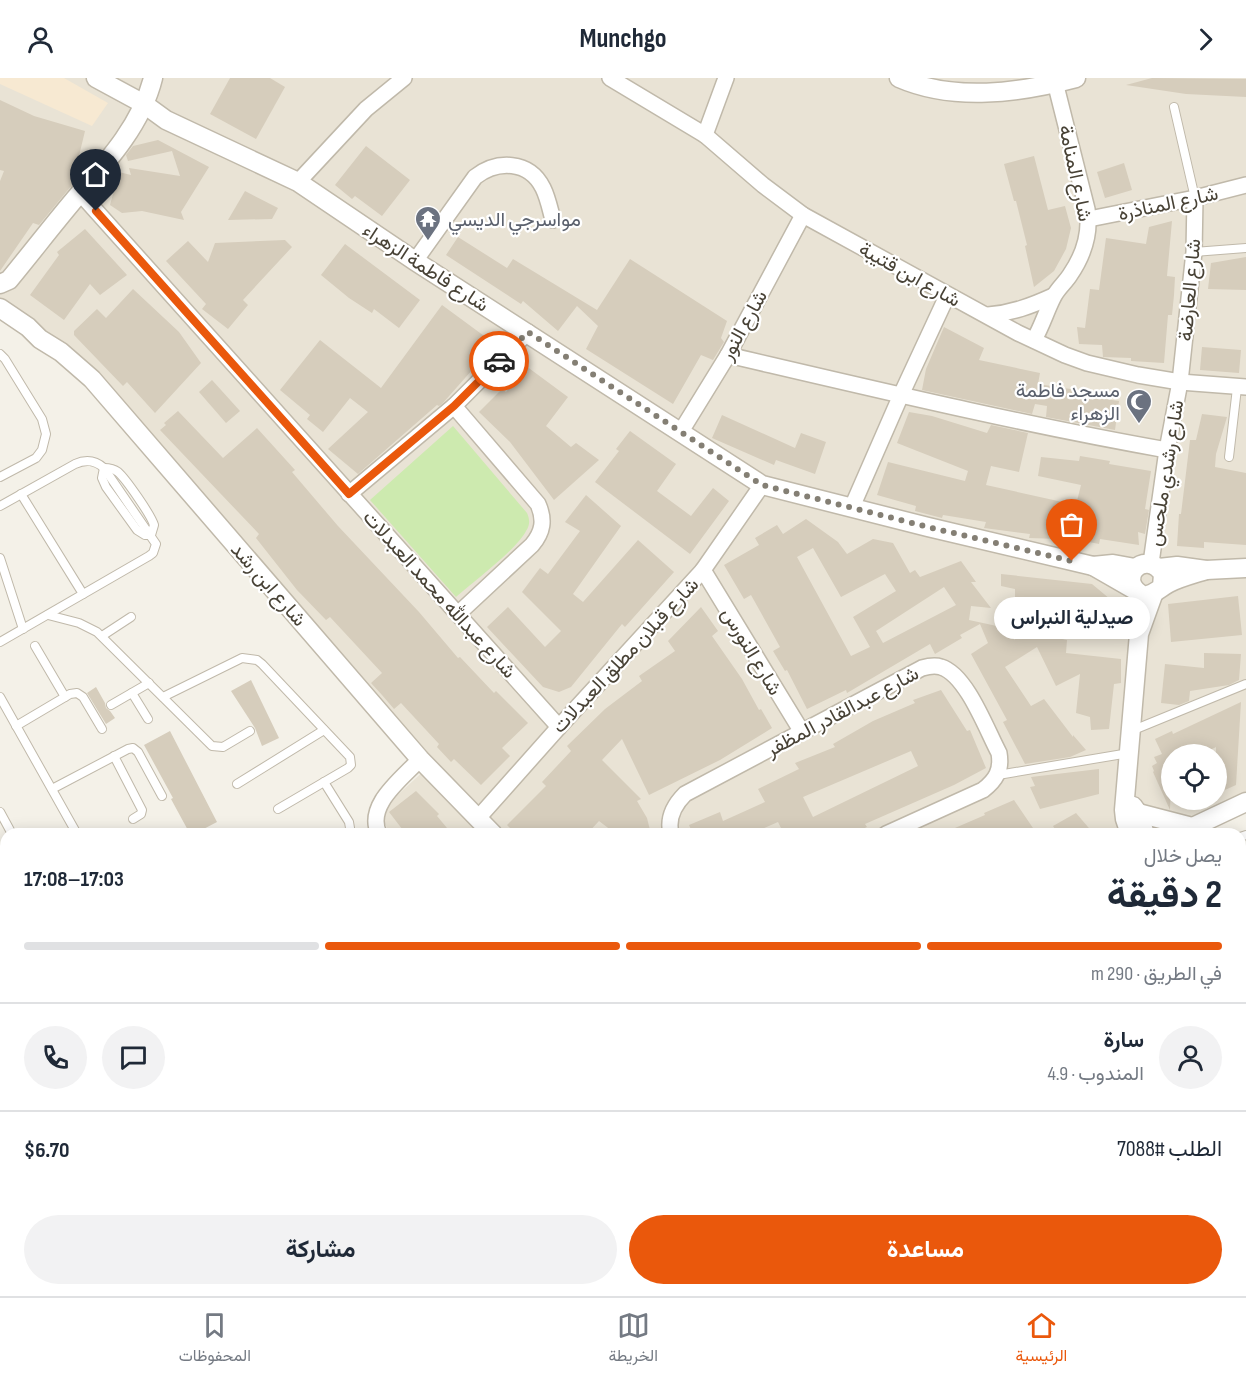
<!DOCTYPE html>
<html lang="ar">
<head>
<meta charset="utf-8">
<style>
  body { margin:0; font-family:"Sofia Sans Condensed",Vazirmatn,sans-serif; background:#f2f2f3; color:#1f2937; direction:rtl; height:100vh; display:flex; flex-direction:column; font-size:22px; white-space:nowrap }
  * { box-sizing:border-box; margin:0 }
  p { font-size:20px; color:#747a83 }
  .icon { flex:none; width:33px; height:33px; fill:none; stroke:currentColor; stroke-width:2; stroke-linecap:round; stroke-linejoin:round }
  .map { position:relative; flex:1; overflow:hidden; direction:ltr }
  .details { position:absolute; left:0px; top:750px; width:1246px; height:468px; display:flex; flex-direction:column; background:#fff; border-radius:18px 18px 0 0; box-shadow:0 3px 15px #0003; direction:rtl }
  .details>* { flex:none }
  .buttons { position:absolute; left:1161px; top:666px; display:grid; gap:12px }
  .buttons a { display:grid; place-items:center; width:66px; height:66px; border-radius:50%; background:#fff; box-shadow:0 3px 15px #0003; font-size:30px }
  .pin { position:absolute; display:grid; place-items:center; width:51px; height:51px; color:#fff; margin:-62px -26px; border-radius:50% 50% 50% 0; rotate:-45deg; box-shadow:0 0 6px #0007 }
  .pin .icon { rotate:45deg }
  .courier { position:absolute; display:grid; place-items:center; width:60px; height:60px; margin:-30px; border:4px solid #ea580c; border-radius:50%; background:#fff; color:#222; box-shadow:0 2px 8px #0007 }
  .bubble { position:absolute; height:42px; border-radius:21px; background:#fff; box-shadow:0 3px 15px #0003; font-size:20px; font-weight:700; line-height:42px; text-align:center; direction:rtl }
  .head em { font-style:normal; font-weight:700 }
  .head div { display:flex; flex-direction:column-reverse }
  .head { display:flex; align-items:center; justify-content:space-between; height:102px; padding:0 24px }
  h1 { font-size:39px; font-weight:700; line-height:45px }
  .bar { display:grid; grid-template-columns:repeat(4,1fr); gap:9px 6px; align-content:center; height:72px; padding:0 24px }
  .bar i { height:8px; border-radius:4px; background:#e0e1e3 }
  .bar .current { background:#ea580c }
  .bar p { grid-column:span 4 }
  .line { display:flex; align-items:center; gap:15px; padding:0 24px; border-top:2px solid #e0e1e3 }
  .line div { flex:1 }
  .round { display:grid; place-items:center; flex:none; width:63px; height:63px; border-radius:32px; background:#f2f2f3 }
  .button { display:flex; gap:12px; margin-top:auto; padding:12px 24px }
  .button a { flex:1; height:69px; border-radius:36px; background:#ea580c; color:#fff; font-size:24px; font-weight:700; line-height:69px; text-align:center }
  .button a+a { background:#f2f2f3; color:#1f2937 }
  header { display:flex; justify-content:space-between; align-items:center; height:78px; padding:0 24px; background:#fff; font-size:27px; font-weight:700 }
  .dock { display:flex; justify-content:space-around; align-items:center; height:84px; border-top:2px solid #e0e1e3; background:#fff; font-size:16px; color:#747a83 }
  .dock a { display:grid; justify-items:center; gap:3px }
  .dock .current { color:#ea580c }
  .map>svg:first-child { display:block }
  .residential { fill:#e9e3d5; fill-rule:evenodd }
  .commercial { fill:#f7e9d2 }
  .green { fill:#cdeaaf }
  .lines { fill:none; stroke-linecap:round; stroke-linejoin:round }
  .taxiway { stroke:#c6c4c0; stroke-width:36 }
  .building { fill:#d6cdbc; fill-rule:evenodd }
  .service-casing { stroke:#c0b9aa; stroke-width:10 }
  .minor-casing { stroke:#c0b9aa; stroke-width:18 }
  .tertiary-casing { stroke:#c0b9aa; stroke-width:21 }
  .service { stroke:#fff; stroke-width:8 }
  .minor { stroke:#fff; stroke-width:15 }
  .tertiary { stroke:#fff; stroke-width:18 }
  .done { stroke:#847f74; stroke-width:6; stroke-dasharray:0 10.8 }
  .route { stroke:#ea580c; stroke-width:8 }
  .labels { text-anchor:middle; stroke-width:4.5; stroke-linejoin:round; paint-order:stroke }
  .street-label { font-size:20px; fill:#484236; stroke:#fff }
  .worship-label { font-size:20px; fill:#5b616d; stroke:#fff; text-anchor:start }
</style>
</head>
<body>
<header><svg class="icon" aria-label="forward" viewBox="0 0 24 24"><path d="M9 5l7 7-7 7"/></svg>Munchgo<svg class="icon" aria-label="person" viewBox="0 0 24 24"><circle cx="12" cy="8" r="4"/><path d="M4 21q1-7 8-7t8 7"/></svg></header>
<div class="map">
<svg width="1246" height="1218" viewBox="0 0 1246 1218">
  <rect width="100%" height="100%" fill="#f4f1e8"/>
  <!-- residential -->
  <path class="residential" d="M0 0H1246V717L1168 756H390L379 734 428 689 109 315 0 224ZM1172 676H1216V722H1172Z"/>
  <!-- commercial -->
  <polygon class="commercial" points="0,0 64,0 108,25 92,48 0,6"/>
  <!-- green -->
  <g class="green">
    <path d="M453 348 527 435C530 442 530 447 526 453 518 470 472 505 456 519L370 422Z"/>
    <polygon points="1246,910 1246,1164 1241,1167 1240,912"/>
    <polygon points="622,1212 1147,1212 1135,1218 610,1218"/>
  </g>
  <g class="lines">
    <!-- taxiway -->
    <g class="taxiway">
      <polyline points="1240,870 1246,867"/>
      <polyline points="519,1218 531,1212"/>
    </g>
  </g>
  <!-- building -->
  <g class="building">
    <polygon points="230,0 270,0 285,9 256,61 210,36"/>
    <polygon points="1152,0 1246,1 1246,19 1186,16 1126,7"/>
    <polygon points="0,22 34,38 85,53 72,107 39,147 33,145 0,193 0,103 4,93 0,92"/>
    <polygon points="158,62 209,89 181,134 184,142 142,133 122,135 110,127 119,94 131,97 129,90 180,98 172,73 128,83 126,77 133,68"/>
    <polygon points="366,68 410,102 382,138 355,118 352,121 335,107"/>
    <polygon points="1034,78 1048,132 1065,128 1071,150 1066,171 1054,193 1034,209 1025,168 1027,167 1016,123 1014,123 1004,86"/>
    <polygon points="1124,85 1132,112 1105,120 1097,94"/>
    <polygon points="245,113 278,130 272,141 228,142"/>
    <polygon points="1172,143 1167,198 1175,199 1174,217 1172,237 1168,237 1164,285 1131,283 1131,280 1103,279 1102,267 1079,266 1077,249 1085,250 1090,211 1099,212 1106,160 1146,166 1149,149"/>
    <polygon points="85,151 127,197 100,217 90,206 64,242 30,217 59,177 57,174"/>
    <polygon points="458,159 507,190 513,181 597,232 630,181 727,243 721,260 724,264 713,282 701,277 673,326 586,271 598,248 577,228 558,253 523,223 521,226 446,177"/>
    <polygon points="285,162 292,169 243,222 248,227 228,251 202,231 206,226 166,183 188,163 208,184 215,165"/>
    <polygon points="345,166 420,222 399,250 374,231 372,235 349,220 321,197"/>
    <polygon points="1246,179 1246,212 1208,211 1211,185"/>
    <polygon points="133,211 179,254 201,285 155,335 127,304 123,308 74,257 74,253 97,231 106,240"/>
    <polygon points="442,227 491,263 470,289 473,291 442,326 439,328 437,327 358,396 328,371 368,334 350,320 323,354 307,341 310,337 280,312 320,262 381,310"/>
    <polygon points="944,249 984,270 979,282 1040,295 1038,306 1077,312 1076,317 1119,323 1115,352 1046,339 1047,328 1035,326 1032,336 922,312 926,291"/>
    <polygon points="1202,269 1241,272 1239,295 1200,292"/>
    <polygon points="526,288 568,319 546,348 571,369 576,365 599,382 554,422 510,364 479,334 502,311 506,314"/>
    <polygon points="212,302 240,333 226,345 199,314"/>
    <polygon points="178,333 223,380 257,350 295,392 292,394 338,448 419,534 458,580 460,579 494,615 496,613 528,645 502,670 510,678 481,707 454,681 451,684 437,669 439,666 401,625 394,631 382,617 371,605 382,595 330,539 326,542 297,512 256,460 259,456 160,352 166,347 164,345"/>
    <polygon points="909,334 932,338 987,355 991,347 1028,355 1019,394 991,388 986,407 1076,427 1081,407 1038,398 1041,379 1079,383 1080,378 1110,383 1109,386 1151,393 1145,431 1149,432 1145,456 1138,454 1139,467 1100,461 1099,466 1059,458 1059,461 1029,460 1030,456 984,450 986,444 943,437 942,440 915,433 916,428 877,417 888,384 965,403 968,393 897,365"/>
    <polygon points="1202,336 1227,339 1216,376 1215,389 1246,395 1246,467 1204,464 1204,470 1177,468 1179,436 1181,436 1190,362 1196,362"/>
    <polygon points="722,337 795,370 801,355 826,364 815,396 776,382 774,387 712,360"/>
    <polygon points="630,353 676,386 657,413 691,438 713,410 729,423 690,476 595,404 619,373 616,371"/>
    <polygon points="586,417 621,448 573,516 583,524 638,462 674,494 625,549 622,546 571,609 559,614 543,609 487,549 508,529 545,569 561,553 522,514 540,490 548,496 580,453 565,444"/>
    <path d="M806 441 838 464 847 476 873 461 893 465 910 495 915 492 920 499 961 483 976 504H971L991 530 971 528 969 542 1006 550 1015 562V551L1067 562 1066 575 1121 581V605L1114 606 1109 651 1091 652 1090 639 1076 635 1080 596 1056 608 1037 569 1005 589 1031 628 1044 621 1073 659V657L1086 672 1070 679 1025 686 1003 644 1007 642 971 576 988 565 980 546 960 557 962 560 935 576 930 566 847 615 846 612 807 631 787 592 785 593 773 573 780 569 751 517 744 521 724 487 759 467 755 460 777 447 783 456ZM813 470 841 519 885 496 896 513 853 539 870 569 851 578 797 479ZM944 509 956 527 883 565 876 553Z"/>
    <polygon points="1001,496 1092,506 1110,521 1119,551 1081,549 1078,540 1032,535 1032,530 1015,528 1015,511 1001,508"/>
    <polygon points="1238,518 1242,557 1171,564 1168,526"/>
    <polygon points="701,529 718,553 712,558 742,601 759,632 761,631 772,650 720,682 649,717 622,661 602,682 641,721 637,723 647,740 651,756 616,756 599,743 587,756 516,756 507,747 546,708 542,704 571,673 567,668 605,631 642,603 639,598 675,573 668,563"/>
    <polygon points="1204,575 1241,576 1239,602 1229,607 1190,613 1189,623 1179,627 1161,625 1165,586 1204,590"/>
    <polygon points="251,602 279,660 262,668 255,650 231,613"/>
    <polygon points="96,609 105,625 106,630 110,633 115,640 106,646 87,615"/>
    <path d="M941 612 967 653 970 652 986 690 954 707 865 746 867 749 852 756H784L778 744 751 756H693L689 747 720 734 723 743 765 724 758 711 799 691 795 685 835 669 833 666 873 643 915 625 913 622ZM911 673 918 688 813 739 803 719Z"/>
    <polygon points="1241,624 1236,707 1216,716 1216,669 1202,676 1172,676 1170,732 1153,694 1154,693 1152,688 1157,685 1154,679 1162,676 1155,661 1172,653 1173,656"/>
    <polygon points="170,653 217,744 194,756 190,756 171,721 173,720 144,667"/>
    <polygon points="1099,691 1099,716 1040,731 1030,709 1035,708 1031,699"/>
    <polygon points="416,713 439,736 437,738 452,756 406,756 389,734"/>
    <polygon points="1014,722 1033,750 1019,756 941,756 985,737 984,735"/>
    <polygon points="1076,735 1094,756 1058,756 1053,748"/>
  </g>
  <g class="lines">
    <defs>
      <g id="service">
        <polyline points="1174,29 1195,120"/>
        <polyline points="1194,174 1246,170"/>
        <polyline points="0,276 5,281 42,341 46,356 42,372 36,380 0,399"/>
        <polyline points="1229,379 1237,310"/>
        <path d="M104 390C110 390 114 391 118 394 126 401 151 437 154 447L151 457H145L137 452 106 409 102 400Z"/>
        <polyline points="21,416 83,516"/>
        <path d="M0 428 75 386C86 381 95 382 104 390L156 466 153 475 149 478 0 564"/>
        <polyline points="0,480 23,551"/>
        <polyline points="48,537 79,545 97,554 212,668 223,669 250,653"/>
        <polyline points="102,558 131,539"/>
        <polyline points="35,568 65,619"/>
        <polyline points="132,615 148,641"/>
        <polyline points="0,619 77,756"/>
        <polyline points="163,619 242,580 257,582 262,586 350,679 351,687 348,690 278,731"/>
        <polyline points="111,627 149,605"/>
        <polyline points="16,648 70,616 77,615 83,619 102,651"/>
        <polyline points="1131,653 1246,606"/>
        <polyline points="114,678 142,732 141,736 133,741"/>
        <polyline points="998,697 1129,675"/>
        <polyline points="324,704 349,744 351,756"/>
        <polyline points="237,706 324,652"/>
        <polyline points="52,711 128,671 133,670 138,674 162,718"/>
        <polyline points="0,734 12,756"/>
        <polyline points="1240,759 1246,757"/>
        <polyline points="1240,791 1246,788"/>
      </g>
      <g id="minor">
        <polyline points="610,0 705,57 763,107 803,137 1018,255 1065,277 1087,285 1138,297 1180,304 1246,309"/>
        <polyline points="705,57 726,0"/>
        <polyline points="298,104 366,31 404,0"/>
        <polyline points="80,115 559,649"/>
        <polyline points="1089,141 1195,120 1246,107"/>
        <path d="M415 183 475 99C497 82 529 82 543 110 548 120 550 131 553 142"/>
        <path d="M988 237C1012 235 1031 228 1053 218"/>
        <path d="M1034 262C1042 248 1046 234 1053 220 1057 211 1065 205 1070 197 1083 178 1091 155 1087 131L1054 0"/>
        <path d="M728 277C874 311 1020 346 1167 372"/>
        <path d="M454 328 538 426C545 442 543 454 532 467L459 535"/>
        <polyline points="680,355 728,277 803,137"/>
        <polyline points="349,416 454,328 528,254"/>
        <polyline points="852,429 901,317 947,218"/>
        <polyline points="1151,485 1167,372 1180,304 1194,174 1195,120"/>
        <polyline points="703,492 802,654"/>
        <polyline points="479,739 559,649 703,492 762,407"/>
        <path d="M379 756C365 727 402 701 420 681"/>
        <path d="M671 756C667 740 674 727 685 716L922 590C929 588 935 587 941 589 967 597 987 653 999 675 1002 692 996 702 983 712L886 756"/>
      </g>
      <g id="tertiary">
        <polyline points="96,0 144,26 166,42 298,104 415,183 762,407 928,449 1093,488 1113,486 1135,490"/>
        <path d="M899 0C954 24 1019 15 1076 0"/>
        <path d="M0 206 9 202C33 173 55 144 79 116 109 82 142 45 153 0"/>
        <polyline points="0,230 28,249 40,261 61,274 92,301 420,681 493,756"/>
        <polyline points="1093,488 1133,511"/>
        <polyline points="1159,490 1177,488 1206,492 1246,490"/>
        <path d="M1162 509 1163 496C1145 469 1113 502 1144 518 1156 516 1159 510 1169 505 1181 499 1194 496 1206 492"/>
        <polyline points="1133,728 1138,735 1145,756"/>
        <polyline points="1138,735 1192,749"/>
        <polyline points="1130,756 1125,741 1124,732 1139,556 1153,517"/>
        <polyline points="1178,756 1246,724"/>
      </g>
    </defs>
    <!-- service casing -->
    <use href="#service" class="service-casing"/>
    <!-- minor casing -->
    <use href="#minor" class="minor-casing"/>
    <!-- tertiary casing -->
    <use href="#tertiary" class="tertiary-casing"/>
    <!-- service -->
    <use href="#service" class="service"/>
    <!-- minor -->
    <use href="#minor" class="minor"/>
    <!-- tertiary -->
    <use href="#tertiary" class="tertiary"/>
  </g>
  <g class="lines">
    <!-- done -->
    <polyline class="done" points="499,283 528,254 762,407 928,449 1072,483"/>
    <!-- route -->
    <polyline class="route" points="96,133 349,416 454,328 499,283"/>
  </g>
  <!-- icons -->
  <defs>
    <symbol id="temple-pin" viewBox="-11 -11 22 30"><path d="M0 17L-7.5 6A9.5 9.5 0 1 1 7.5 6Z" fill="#6b7280" stroke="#fff"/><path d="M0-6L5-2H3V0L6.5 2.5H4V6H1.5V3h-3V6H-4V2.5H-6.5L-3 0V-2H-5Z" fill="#fff"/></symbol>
    <symbol id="mosque-pin" viewBox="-11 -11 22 30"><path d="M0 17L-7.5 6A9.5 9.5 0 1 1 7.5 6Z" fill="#6b7280" stroke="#fff"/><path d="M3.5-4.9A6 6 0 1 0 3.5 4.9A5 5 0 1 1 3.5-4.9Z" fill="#fff"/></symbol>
  </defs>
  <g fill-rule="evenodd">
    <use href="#temple-pin" x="413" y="126" width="30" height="40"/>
    <use href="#mosque-pin" x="1124" y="309" width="30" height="40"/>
  </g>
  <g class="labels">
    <!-- street labels -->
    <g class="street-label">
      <text transform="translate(1076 95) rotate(78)" y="7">شارع المنامة</text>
      <text transform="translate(1168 125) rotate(-12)" y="7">شارع المناذرة</text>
      <text transform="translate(426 189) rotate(33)" y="7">شارع فاطمة الزهراء</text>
      <text transform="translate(910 196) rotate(29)" y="7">شارع ابن قتيبة</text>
      <text transform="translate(1189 212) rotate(-85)" y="7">شارع العارضة</text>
      <text transform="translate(743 247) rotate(-61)" y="7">شارع النور</text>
      <text transform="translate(1165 395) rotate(-81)" y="7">شارع رشدي ملحس</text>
      <text transform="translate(269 506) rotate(49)" y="7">شارع ابن رشد</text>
      <text transform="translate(440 516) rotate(48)" y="7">شارع عبدالله محمد العبدلات</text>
      <text transform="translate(752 573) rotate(59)" y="7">شارع النورس</text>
      <text transform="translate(625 577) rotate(-47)" y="7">شارع قبلان مطلق العبدلات</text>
      <text transform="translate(842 633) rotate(-28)" y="7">شارع عبدالقادر المظفر</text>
    </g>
    <!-- worship labels -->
    <g class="worship-label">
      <text x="448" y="148">مواسرجي الديسي</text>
      <text x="1120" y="319" text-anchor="end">مسجد فاطمة<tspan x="1120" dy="23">الزهراء</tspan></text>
    </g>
  </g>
</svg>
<div class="buttons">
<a><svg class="icon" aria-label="locate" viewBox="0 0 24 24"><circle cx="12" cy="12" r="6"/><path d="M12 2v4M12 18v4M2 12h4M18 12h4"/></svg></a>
</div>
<div class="pin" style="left:1072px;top:483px;background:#ea580c"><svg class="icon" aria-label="bag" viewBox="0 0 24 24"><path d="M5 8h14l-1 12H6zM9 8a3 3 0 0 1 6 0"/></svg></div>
<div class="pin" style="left:96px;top:133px;background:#1f2937"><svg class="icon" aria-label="home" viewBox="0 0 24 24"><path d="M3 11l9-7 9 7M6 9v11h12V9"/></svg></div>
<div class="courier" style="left:499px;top:283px"><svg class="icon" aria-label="car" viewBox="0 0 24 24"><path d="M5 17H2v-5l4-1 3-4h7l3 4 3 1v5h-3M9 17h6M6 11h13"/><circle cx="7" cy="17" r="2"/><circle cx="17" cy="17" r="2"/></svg></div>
<div class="bubble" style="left:994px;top:519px;width:156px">صيدلية النبراس</div>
<section class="details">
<div class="head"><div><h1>2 دقيقة</h1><p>يصل خلال</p></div><em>17:03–17:08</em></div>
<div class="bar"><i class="current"></i><i class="current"></i><i class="current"></i><i></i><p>في الطريق · 290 m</p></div>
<div class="line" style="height:108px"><a class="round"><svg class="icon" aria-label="person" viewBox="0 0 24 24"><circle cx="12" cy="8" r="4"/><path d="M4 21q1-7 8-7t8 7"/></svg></a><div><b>سارة</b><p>المندوب · 4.9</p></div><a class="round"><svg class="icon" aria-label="chat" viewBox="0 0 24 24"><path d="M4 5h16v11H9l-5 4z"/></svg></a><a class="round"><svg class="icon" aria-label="phone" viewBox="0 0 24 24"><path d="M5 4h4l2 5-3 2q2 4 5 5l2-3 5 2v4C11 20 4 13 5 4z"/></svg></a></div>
<div class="line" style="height:78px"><div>الطلب #7088</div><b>$6.70</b></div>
<div class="button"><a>مساعدة</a><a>مشاركة</a></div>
</section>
</div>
<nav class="dock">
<a class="current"><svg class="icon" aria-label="home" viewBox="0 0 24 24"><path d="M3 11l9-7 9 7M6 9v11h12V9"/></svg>الرئيسية</a>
<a><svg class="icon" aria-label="map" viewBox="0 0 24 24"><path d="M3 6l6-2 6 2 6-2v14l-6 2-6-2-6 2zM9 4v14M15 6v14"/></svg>الخريطة</a>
<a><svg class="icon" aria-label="saved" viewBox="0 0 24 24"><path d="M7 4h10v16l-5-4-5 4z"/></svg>المحفوظات</a>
</nav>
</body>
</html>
